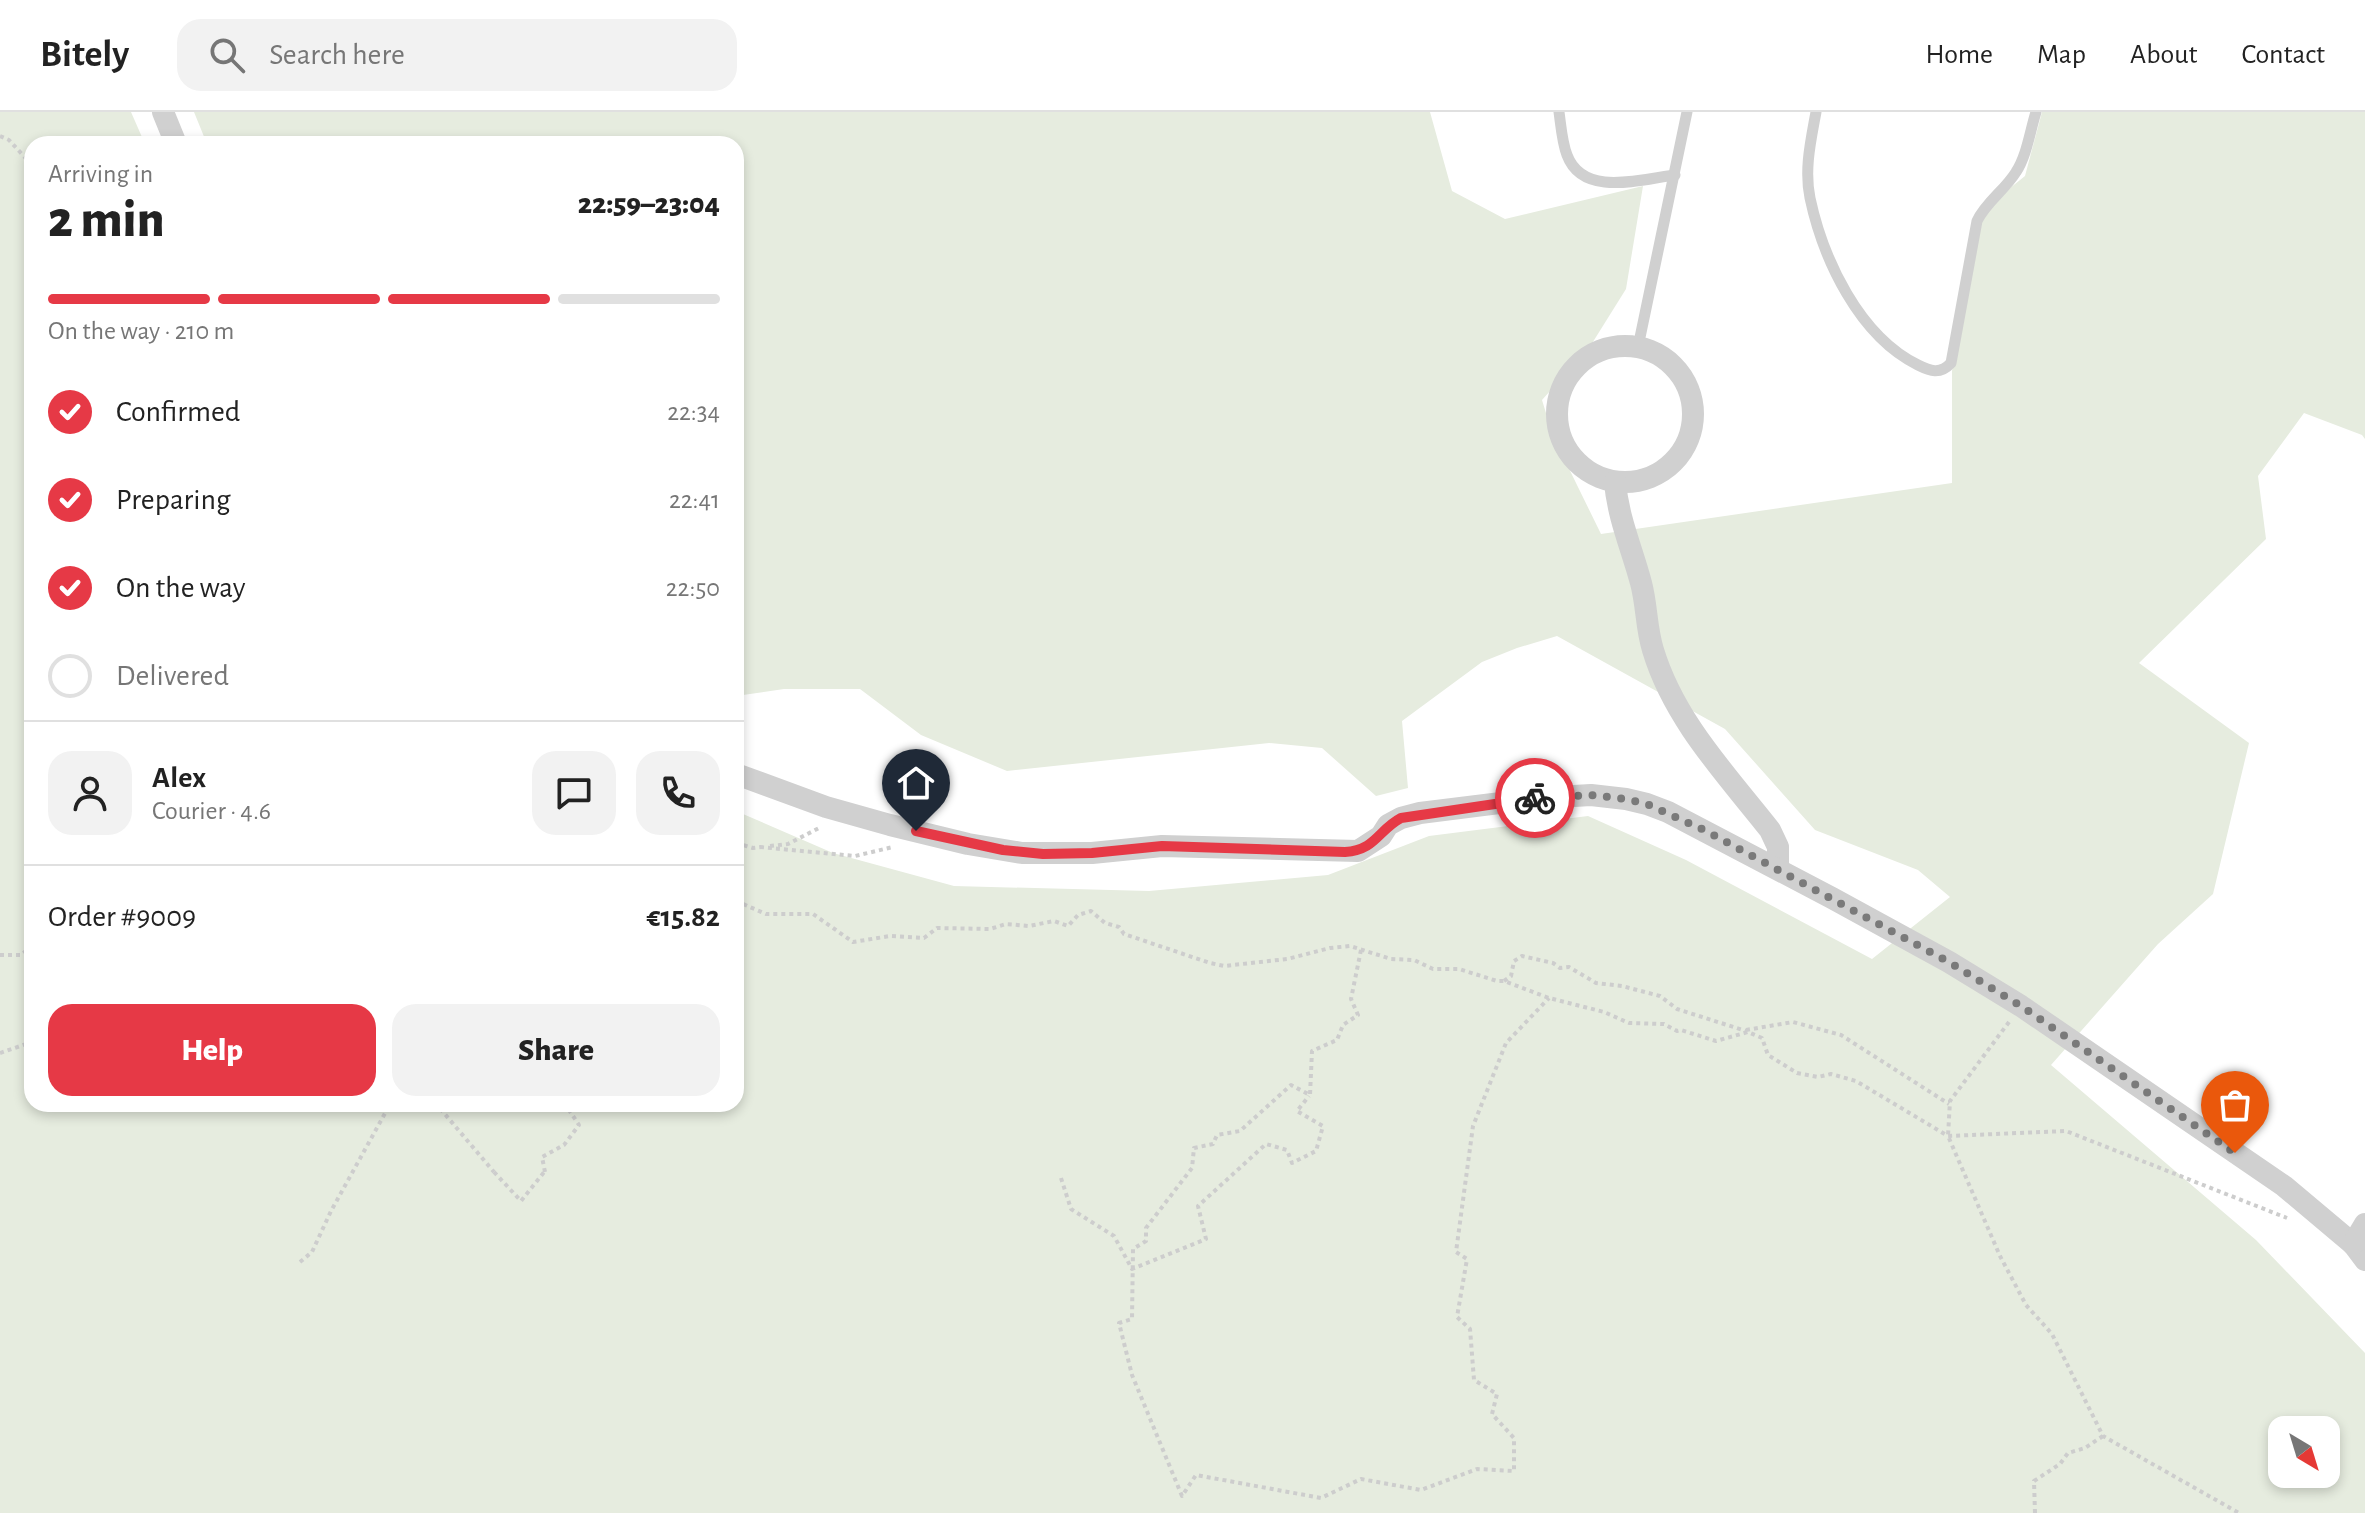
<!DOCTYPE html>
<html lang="en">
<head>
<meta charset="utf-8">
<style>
  body { margin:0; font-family:"Alegreya Sans",sans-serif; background:#f2f2f2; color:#222; height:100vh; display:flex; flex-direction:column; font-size:30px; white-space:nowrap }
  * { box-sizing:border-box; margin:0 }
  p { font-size:26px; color:#767676 }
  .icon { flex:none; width:44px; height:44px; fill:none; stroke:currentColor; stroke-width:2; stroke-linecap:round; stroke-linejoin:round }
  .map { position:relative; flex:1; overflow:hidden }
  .details { position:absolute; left:24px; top:24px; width:720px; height:976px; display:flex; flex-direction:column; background:#fff; border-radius:24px; box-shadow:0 4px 12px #0003 }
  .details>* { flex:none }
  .needle { width:52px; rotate:142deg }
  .fabs { position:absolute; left:2268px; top:1304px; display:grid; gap:16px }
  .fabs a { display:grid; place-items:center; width:72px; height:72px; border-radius:16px; background:#fff; box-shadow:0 4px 12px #0003; font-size:40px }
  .pin { position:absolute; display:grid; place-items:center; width:68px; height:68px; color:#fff; margin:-82px -34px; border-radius:50% 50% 50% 0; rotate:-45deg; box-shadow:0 0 8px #0007 }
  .pin .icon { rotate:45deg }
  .courier { position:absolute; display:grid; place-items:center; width:80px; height:80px; margin:-40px; border:6px solid #e63946; border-radius:50%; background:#fff; color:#222; box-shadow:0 2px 10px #0007 }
  .head em { font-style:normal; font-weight:800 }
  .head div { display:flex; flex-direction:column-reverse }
  .head { display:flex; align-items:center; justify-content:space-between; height:136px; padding:0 24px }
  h1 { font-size:52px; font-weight:800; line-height:60px }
  .bar { display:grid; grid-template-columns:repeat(4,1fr); gap:12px 8px; align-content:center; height:96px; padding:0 24px }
  .bar i { height:10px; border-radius:6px; background:#e0e0e0 }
  .bar .selected { background:#e63946 }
  .bar p { grid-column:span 4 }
  .line { display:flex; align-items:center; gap:20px; padding:0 24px; border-top:2px solid #e0e0e0 }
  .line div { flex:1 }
  .round { display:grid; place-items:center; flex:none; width:84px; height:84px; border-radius:24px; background:#f2f2f2 }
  ol { padding:0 24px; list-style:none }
  li { display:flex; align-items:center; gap:24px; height:88px }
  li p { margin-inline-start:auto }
  li .icon { padding:8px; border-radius:50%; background:#e63946; color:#fff; stroke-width:4 }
  li:last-child { color:#767676 }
  li i { width:44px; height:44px; border:4px solid #e0e0e0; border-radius:50% }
  .button { display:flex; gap:16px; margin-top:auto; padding:16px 24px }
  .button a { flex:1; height:92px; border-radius:24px; background:#e63946; color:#fff; font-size:32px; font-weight:800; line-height:92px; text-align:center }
  .button a+a { background:#f2f2f2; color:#222 }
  header { display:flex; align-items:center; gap:48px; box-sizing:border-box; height:112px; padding:0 40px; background:#fff; border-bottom:2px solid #e0e0e0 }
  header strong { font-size:38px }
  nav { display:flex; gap:44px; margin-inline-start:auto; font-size:28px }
  .search { width:560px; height:72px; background:#f2f2f2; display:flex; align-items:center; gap:20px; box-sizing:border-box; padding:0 28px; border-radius:24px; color:#767676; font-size:30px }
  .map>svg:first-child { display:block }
  .green { fill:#e6ecdf; fill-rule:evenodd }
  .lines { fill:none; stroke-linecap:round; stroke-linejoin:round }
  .path { stroke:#cdcdcd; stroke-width:4; stroke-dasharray:4 4; stroke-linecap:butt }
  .lane { stroke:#d0d0d0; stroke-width:11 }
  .street { stroke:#d0d0d0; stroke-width:22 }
  .done { stroke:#7a7a7a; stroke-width:8; stroke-dasharray:0 14.4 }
  .route { stroke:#e63946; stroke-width:10 }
</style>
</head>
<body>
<header>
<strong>Bitely</strong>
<div class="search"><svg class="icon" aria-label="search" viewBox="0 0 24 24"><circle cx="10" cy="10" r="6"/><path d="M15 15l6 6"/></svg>Search here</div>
<nav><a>Home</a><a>Map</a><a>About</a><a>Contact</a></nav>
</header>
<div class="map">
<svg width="2365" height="1401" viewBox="0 0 2365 1401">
  <rect width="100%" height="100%" fill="#fff"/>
  <!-- green -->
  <path class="green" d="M0 0H131L145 32H32V992H736V699L833 741 954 774 1149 779 1328 763 1429 724 1588 704 1686 748 1872 847 1950 785 1918 758 1815 718 1725 617 1557 524 1517 536 1482 550 1402 609 1408 676 1376 684 1322 636 1269 631 1007 659 921 623 860 577H784L736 584V32H207L194 0H1430L1452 79 1505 107 1643 74 1626 177 1591 233 1542 288 1553 324 1601 422 1952 371V259L1984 97 2025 64 2042 0H2365V327L2362 323 2304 301 2258 364 2266 427 2139 551 2249 631 2213 782 2158 832 2051 953 2256 1128 2365 1241V1401H0ZM2282 1318H2326V1362H2282Z"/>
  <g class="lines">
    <!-- path -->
    <g class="path">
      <polyline points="0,24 9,28 32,53"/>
      <polyline points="736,731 753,736 761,735"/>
      <polyline points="770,734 788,732 821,715"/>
      <polyline points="760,735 855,744 893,735"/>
      <polyline points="736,789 766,802 813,802 853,830 890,824 924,826 937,816 990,817 1006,812 1029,814 1054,809 1068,814 1078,803 1091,799 1105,811 1119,815 1124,822 1210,851 1224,854 1287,847 1330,836 1350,834 1391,847 1414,848 1433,857 1459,857 1497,869 1504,869 1549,886 1604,900 1629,911 1664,912 1677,919 1681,918 1716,929 1748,920 1762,926 1768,943 1797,961 1818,965 1831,962 1856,969 1948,1024 2066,1019 2287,1106"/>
      <polyline points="1361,838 1351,887 1358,903 1343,913 1337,928 1312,939 1310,983 1291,973 1240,1019 1217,1023 1213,1032 1194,1036 1192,1056 1146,1116 1146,1129 1133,1137 1132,1207 1119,1211 1132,1263 1182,1384 1196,1363 1321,1386 1361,1367 1421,1378 1477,1357 1514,1359 1514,1326 1492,1302 1497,1282 1474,1268 1470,1217 1457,1205 1467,1147 1456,1140 1473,1014 1506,931 1549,886"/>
      <polyline points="0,843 21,843 32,834"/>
      <polyline points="1504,869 1511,864 1514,849 1522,844 1553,851 1560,856 1569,855 1596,871 1622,874 1660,884 1677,897 1746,919"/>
      <polyline points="2009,910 1950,989 1948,1024 2000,1144 2026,1193 2052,1222 2103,1324 2239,1401"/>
      <polyline points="1746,918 1793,910 1841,923 1949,992"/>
      <polyline points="0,941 32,930"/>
      <polyline points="434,992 438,994 494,1060"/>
      <polyline points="494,1060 521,1089 545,1059"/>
      <polyline points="545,1060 542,1045 564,1033 579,1013 565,992"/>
      <polyline points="1061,1066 1071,1097 1114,1124 1132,1157 1206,1127 1198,1094 1266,1032 1287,1038 1292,1051 1316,1039 1323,1014 1297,999 1309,984"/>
      <polyline points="300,1150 312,1140 331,1099 389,994 393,992"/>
      <polyline points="2035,1401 2034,1369 2060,1352 2068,1341 2085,1336 2103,1324"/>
    </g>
    <!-- lane -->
    <g class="lane">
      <path d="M1559 0C1561 14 1562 30 1567 43 1583 86 1642 67 1675 63"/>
      <path d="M1816 0C1811 28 1804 57 1810 86 1823 147 1859 224 1918 253 1930 259 1940 263 1951 251L1977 109C1986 90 2005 78 2016 60 2027 43 2030 19 2036 0"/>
      <polyline points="1638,235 1687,0"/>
    </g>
    <!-- street -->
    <g class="street">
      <polyline points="163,0 176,32"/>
      <circle cx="1625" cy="302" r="68"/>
      <path d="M1615 370C1618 406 1632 437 1641 471 1647 493 1646 516 1653 538 1674 608 1726 662 1770 718L1778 735V756"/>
      <polyline points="736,662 826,695 890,713 968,732 1022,741 1092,741 1162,734 1358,739 1381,724 1388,713 1401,706 1420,701 1540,686 1591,683 1626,687 1647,692 1668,700 1832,786 1949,850 2021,894 2284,1074 2353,1132 2365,1148"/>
      <polyline points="2353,1132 2365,1112"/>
    </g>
  </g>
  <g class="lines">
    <!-- done -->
    <polyline class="done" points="1535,686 1591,683 1626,687 1647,692 1704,718 1949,850 2021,894 2235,1041"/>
    <!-- route -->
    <path class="route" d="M916 719 1003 738 1043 742 1092 741 1162 734 1345 740C1376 738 1378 718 1401 706L1535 686"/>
  </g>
</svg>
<div class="fabs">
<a><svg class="needle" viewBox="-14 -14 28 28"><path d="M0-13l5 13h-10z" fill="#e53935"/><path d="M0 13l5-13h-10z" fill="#767676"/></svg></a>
</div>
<div class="pin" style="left:2235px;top:1041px;background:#ea580c"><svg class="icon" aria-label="bag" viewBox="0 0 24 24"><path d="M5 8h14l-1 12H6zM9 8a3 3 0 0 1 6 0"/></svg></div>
<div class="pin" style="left:916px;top:719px;background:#1f2937"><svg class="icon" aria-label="home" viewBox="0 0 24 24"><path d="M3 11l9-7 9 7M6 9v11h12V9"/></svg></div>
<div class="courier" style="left:1535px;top:686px"><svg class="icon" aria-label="bike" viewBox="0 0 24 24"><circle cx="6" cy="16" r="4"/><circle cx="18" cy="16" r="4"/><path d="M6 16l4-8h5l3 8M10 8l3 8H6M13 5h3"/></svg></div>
<section class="details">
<div class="head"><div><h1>2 min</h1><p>Arriving in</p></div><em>22:59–23:04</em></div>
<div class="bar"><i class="selected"></i><i class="selected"></i><i class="selected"></i><i></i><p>On the way · 210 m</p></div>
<ol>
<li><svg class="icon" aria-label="check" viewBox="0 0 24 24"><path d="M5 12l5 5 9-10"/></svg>Confirmed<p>22:34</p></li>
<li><svg class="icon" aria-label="check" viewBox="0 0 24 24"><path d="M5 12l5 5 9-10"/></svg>Preparing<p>22:41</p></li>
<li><svg class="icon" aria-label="check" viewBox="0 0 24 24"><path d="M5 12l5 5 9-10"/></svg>On the way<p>22:50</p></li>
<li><i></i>Delivered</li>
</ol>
<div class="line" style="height:144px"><a class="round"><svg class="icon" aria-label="person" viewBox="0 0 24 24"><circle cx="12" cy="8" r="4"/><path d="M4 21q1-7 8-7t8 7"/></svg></a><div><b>Alex</b><p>Courier · 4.6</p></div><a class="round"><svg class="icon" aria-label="chat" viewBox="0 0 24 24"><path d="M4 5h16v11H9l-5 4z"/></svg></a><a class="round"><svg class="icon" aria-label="phone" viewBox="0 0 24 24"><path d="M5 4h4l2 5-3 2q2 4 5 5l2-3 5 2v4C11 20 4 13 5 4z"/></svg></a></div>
<div class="line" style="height:104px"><div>Order #9009</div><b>€15.82</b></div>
<div class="button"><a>Help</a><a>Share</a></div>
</section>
</div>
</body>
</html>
